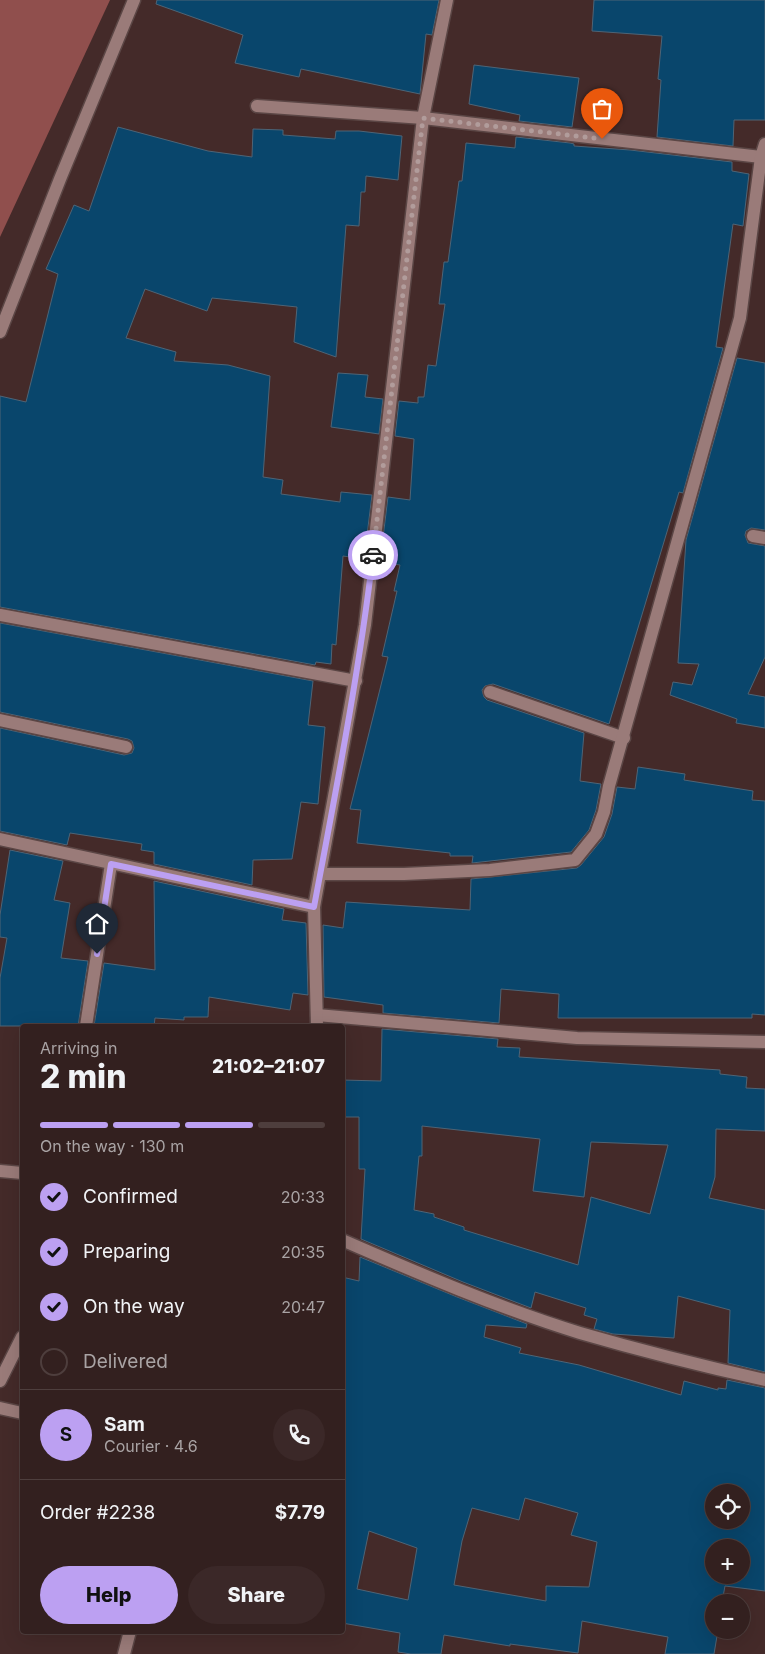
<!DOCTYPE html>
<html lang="en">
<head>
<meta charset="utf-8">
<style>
  body { margin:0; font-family:Inter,sans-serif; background:#3b2828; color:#f1f3f6; height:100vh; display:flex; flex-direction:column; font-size:19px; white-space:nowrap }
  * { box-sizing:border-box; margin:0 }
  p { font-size:16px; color:#a9a3a4 }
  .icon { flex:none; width:28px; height:28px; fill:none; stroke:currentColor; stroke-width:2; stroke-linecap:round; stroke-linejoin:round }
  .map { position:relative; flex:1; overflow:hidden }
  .panel { position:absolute; left:20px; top:1024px; width:325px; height:610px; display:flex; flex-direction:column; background:#33201f; border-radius:5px; box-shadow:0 5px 20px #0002,0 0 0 1px #4e3e3d }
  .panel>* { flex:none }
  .controls { position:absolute; left:705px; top:1484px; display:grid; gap:10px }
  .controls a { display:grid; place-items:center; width:45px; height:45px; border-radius:50%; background:#33201f; box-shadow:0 5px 20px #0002,0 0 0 1px #4e3e3d; font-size:25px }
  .pin { position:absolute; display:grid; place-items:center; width:42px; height:42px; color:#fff; margin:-51px -21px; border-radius:50% 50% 50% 0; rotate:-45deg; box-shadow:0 0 5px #0007 }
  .pin .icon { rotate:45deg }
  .courier { position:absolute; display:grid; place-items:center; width:50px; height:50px; margin:-25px; border:4px solid #bca0f2; border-radius:50%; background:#fff; color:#222; box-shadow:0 1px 6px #0007 }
  .head em { font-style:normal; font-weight:800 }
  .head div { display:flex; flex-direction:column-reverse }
  .head { display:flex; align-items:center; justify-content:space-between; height:85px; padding:0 20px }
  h1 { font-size:32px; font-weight:800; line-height:38px }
  .bar { display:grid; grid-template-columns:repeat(4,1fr); gap:8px 5px; align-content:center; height:60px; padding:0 20px }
  .bar i { height:6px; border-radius:4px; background:#4e3e3d }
  .bar .selected { background:#bca0f2 }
  .bar p { grid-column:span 4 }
  .line { display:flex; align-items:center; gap:12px; padding:0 20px; border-top:1px solid #4e3e3d }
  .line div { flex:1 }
  .round { display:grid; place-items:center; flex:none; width:52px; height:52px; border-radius:26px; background:#3b2828 }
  ol { padding:0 20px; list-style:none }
  li { display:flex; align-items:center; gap:15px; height:55px }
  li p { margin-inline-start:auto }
  li .icon { padding:5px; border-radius:50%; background:#bca0f2; color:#111; stroke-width:4 }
  li:last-child { color:#a9a3a4 }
  li i { width:28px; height:28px; border:2px solid #4e3e3d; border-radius:50% }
  .primary-button { display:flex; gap:10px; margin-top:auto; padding:10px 20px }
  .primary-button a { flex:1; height:58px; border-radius:30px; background:#bca0f2; color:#111; font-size:20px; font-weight:800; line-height:58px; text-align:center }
  .primary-button a+a { background:#3b2828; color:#f1f3f6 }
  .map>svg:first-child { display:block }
  .water { fill:#904f4d }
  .building { fill:#09466c; stroke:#4e6476; fill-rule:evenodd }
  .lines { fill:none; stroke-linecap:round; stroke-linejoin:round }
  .minor-casing { stroke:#5b4645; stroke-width:15 }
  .minor { stroke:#9a7b79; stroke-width:12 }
  .done { stroke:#b19c9b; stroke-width:5; stroke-dasharray:0 9 }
  .route { stroke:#bca0f2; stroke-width:6 }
</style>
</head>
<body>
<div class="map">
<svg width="765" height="1654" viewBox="0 0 765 1654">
  <rect width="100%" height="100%" fill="#442a29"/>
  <!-- water -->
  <polygon class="water" points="0,0 110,0 0,237"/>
  <!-- building -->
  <g class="building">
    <polygon points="157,0 439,0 432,35 426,34 420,94 301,69 299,77 235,63 243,35 156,4"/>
    <polygon points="594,0 765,0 765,120 734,120 733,146 657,137 661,80 658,79 662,36 592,31"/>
    <polygon points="474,65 579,78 572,127 519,121 520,115 469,104"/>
    <polygon points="118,127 208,151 252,157 253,129 283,130 283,135 335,139 336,131 359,131 402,136 398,180 366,176 365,192 361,192 359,226 346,225 336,357 294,342 297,307 212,298 207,311 145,289 126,338 176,352 174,361 228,365 270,376 263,477 283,480 281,494 340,502 341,492 372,495 364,559 343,556 336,645 332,644 331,664 316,662 315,665 0,607 0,396 26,402 58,274 46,269 74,205 89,211"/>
    <polygon points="516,137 570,143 574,144 574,146 630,150 732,162 732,171 749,174 743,226 733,224 716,347 723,348 683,493 679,492 609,724 493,684 485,686 482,690 484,697 487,700 584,733 580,781 601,784 596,810 589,830 571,852 472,863 473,856 450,856 450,853 357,843 361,810 350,809 388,657 382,656 397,591 394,591 400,565 380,562 388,497 410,500 414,439 395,436 399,401 418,403 418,397 424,397 428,365 436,366 445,304 439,304 444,262 448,262 459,181 462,181 466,143 515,148"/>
    <polygon points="737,358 765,363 765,530 751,528 746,531 745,535 748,543 765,546 765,657 748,694 765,697 765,728 736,723 737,719 670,695 673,682 692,685 699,664 678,663 686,540"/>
    <polygon points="338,373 368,375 365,397 383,399 379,434 331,427"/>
    <polygon points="0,623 313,681 308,725 325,727 318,804 301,802 292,859 253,860 252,885 154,864 154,852 141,850 142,844 70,833 67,845 0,831 0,728 124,755 132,753 134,748 132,741 128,739 0,712"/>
    <polygon points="638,767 685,774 684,780 753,791 752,800 765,801 765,1015 752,1014 752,1018 558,1018 559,994 501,989 499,1023 383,1013 383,1005 324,997 323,925 343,928 346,902 470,910 471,879 577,868 581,865 604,837 612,814 617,787 635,789"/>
    <polygon points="10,850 63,861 54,900 70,903 61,958 88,961 78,1026 0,1026 0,978 7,938 0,937 0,915"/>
    <polygon points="154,881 284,909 282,920 306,923 308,995 293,993 290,1010 209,997 208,1017 184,1017 184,1020 155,1018 154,1026 94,1026 104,963 155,970"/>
    <path d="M382 1029 498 1039 497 1047 520 1048 519 1057 720 1070V1074L747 1077 746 1088 765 1089V1131L716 1129 715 1177 709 1198 765 1210V1372L728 1363 730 1310 678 1296 674 1338 613 1334 594 1329 597 1319 584 1315 586 1308 535 1292 531 1308 463 1282 361 1239 365 1169H359V1117H342V1080L381 1081ZM422 1126 540 1139 533 1191 584 1197 591 1142 668 1145 650 1214 591 1197 578 1265 464 1230V1227L434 1217V1214L414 1210 419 1156H422Z"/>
    <path d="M360 1257 457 1297 527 1324 526 1328 486 1325 484 1337 521 1348 519 1353 579 1365 681 1395 684 1381 718 1390V1388L726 1389 727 1380 765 1388V1591L725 1586 722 1602H714V1630H718L714 1654H665L668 1637 582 1621 578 1653 510 1644V1646L444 1635 441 1654H411L398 1652 400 1633 342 1623V1277L359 1281ZM714 1492H741V1520H714ZM525 1498 578 1513 571 1535 597 1542 589 1587 546 1586V1601L454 1585 462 1541 472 1508 519 1520ZM369 1531 417 1548 408 1600 357 1589ZM714 1548H741V1575H714Z"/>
  </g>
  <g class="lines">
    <defs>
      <g id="minor">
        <polyline points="257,106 423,118 761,157"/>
        <polyline points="0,332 60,179 134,0"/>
        <polyline points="753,536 765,538"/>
        <polyline points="0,615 356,681"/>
        <polyline points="490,692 624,738"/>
        <polyline points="0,720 126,747"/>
        <polyline points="0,839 314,907"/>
        <polyline points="320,874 404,874 490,870 575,860 596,834 604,812 609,786 740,318 761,157 765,144"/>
        <polyline points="317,1015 577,1038 765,1042"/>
        <polyline points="86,1026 111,864"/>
        <polyline points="317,1026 314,907 365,625 423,118 447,0"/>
        <polyline points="0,1171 22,1173"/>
        <path d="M342 1240C420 1274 499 1308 580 1333 642 1351 702 1366 765 1380"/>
        <polyline points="0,1381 22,1337"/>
        <polyline points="0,1408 22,1413"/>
        <polyline points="124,1654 130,1631"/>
      </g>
    </defs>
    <!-- minor casing -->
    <use href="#minor" class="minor-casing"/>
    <!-- minor -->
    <use href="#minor" class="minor"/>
  </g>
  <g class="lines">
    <!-- done -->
    <polyline class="done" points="373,555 423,118 602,139"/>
    <!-- route -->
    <path class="route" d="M97 954 111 864 314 907C336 790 359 673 373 555"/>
  </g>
</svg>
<div class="controls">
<a><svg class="icon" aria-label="locate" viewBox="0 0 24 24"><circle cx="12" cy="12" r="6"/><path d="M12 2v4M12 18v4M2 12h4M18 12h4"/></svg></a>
<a>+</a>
<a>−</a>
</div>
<div class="pin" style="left:602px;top:139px;background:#ea580c"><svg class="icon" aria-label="bag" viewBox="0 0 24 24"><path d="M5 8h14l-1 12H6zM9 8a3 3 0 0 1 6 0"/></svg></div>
<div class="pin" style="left:97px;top:954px;background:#1f2937"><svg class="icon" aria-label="home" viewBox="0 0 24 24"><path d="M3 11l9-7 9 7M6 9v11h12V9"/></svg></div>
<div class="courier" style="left:373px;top:555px"><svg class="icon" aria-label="car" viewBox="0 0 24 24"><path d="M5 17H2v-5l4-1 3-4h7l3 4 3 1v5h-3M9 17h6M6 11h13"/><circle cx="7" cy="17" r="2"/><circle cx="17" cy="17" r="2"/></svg></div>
<section class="panel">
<div class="head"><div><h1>2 min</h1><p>Arriving in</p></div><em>21:02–21:07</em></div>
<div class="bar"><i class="selected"></i><i class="selected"></i><i class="selected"></i><i></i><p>On the way · 130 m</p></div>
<ol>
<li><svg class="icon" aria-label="check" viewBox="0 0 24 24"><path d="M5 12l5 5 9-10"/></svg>Confirmed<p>20:33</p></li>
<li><svg class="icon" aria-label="check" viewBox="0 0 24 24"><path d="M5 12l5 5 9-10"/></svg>Preparing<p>20:35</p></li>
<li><svg class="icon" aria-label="check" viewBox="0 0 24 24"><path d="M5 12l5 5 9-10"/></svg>On the way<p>20:47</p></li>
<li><i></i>Delivered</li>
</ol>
<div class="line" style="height:90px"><b class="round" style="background:#bca0f2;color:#111">S</b><div><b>Sam</b><p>Courier · 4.6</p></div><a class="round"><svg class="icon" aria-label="phone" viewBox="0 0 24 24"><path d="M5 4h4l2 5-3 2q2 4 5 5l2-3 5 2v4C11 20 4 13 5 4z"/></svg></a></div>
<div class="line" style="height:65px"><div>Order #2238</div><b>$7.79</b></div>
<div class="primary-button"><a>Help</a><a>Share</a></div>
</section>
</div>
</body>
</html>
